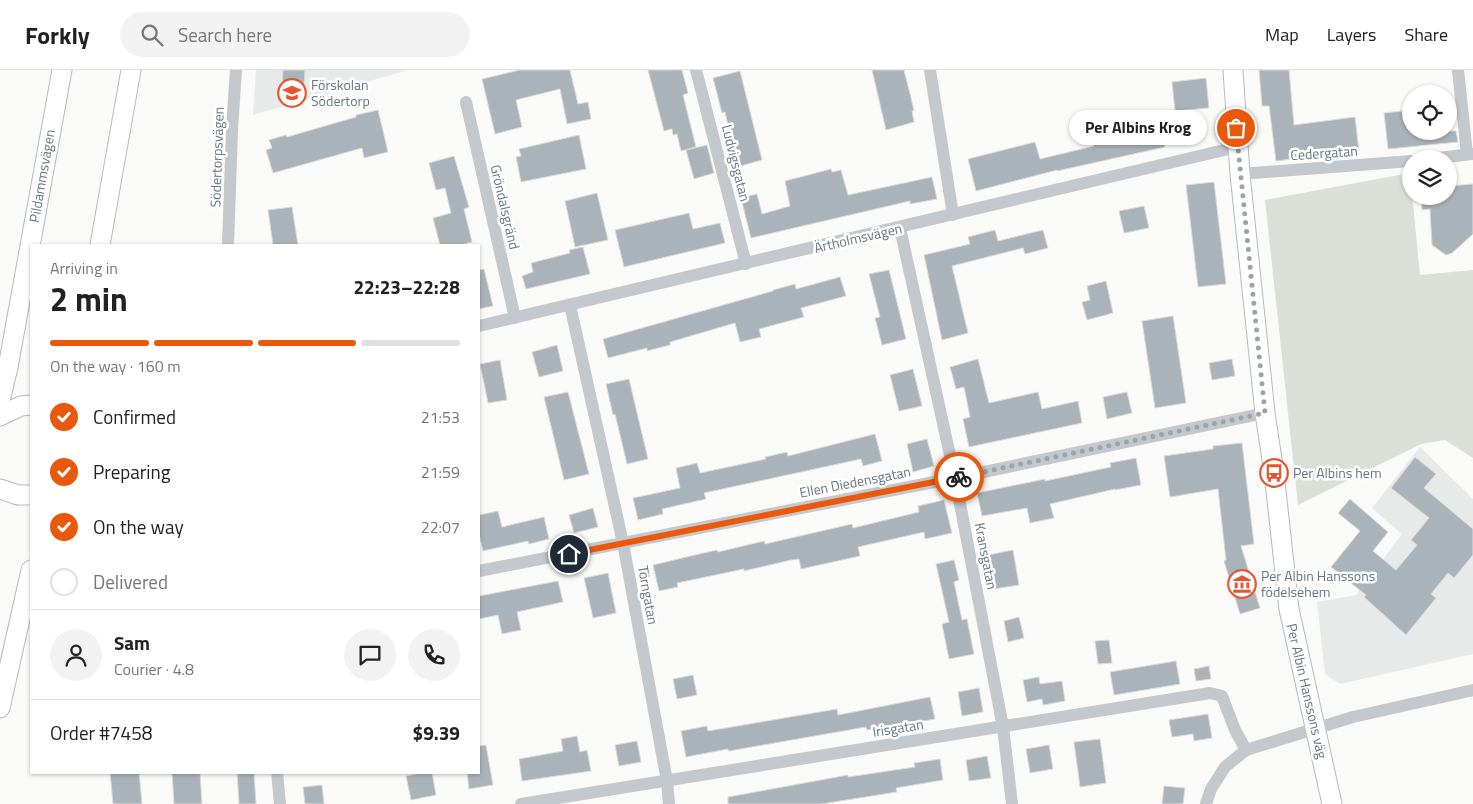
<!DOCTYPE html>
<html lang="en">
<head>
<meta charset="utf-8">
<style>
  body { margin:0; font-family:"Titillium Web",sans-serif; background:#f2f2f2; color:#222; height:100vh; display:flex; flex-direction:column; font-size:19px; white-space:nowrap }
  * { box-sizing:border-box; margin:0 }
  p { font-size:16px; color:#767676 }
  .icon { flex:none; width:28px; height:28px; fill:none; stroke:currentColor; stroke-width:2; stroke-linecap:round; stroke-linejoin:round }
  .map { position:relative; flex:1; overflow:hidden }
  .drawer { position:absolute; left:30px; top:174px; width:450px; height:530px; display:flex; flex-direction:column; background:#fff; border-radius:0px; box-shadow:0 1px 4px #0004 }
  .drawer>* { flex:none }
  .controls { position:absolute; left:1402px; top:15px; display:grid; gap:10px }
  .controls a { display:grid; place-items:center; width:55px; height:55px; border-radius:50%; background:#fff; box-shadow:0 1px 4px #0004; font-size:25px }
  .pin { position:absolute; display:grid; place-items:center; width:42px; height:42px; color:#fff; margin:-21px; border:2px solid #fff; border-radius:50%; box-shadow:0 1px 5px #0007 }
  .courier { position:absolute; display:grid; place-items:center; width:50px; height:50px; margin:-25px; border:4px solid #ea580c; border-radius:50%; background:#fff; color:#222; box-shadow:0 1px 6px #0007 }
  .bubble { position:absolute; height:35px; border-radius:18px; background:#fff; box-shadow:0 1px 4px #0004; font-size:16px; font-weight:700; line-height:35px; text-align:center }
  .headline em { font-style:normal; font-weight:700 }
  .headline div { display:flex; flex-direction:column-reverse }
  .headline { display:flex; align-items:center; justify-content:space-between; height:85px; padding:0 20px }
  h1 { font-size:32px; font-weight:700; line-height:38px }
  .bar { display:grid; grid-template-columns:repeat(4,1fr); gap:8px 5px; align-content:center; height:60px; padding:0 20px }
  .bar i { height:6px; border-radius:4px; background:#e0e0e0 }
  .bar .on { background:#ea580c }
  .bar p { grid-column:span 4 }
  .line { display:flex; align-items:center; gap:12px; padding:0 20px; border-top:1px solid #e0e0e0 }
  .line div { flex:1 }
  .round { display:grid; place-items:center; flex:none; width:52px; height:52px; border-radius:26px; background:#f2f2f2 }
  ol { padding:0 20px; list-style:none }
  li { display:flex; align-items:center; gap:15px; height:55px }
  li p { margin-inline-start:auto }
  li .icon { padding:5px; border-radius:50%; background:#ea580c; color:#fff; stroke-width:4 }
  li:last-child { color:#767676 }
  li i { width:28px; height:28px; border:2px solid #e0e0e0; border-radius:50% }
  header { display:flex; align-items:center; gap:30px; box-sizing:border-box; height:70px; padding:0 25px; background:#fff; border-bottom:1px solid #e0e0e0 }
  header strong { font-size:24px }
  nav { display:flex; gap:28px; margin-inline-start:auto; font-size:18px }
  .search { width:350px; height:45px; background:#f2f2f2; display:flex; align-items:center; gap:12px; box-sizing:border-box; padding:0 18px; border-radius:28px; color:#767676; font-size:19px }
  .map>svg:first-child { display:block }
  .built { fill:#e8e9e9 }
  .green { fill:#dadfd7 }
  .building { fill:#aab3b9; stroke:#dcdcda }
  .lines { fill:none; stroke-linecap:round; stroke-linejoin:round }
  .secondary-casing { stroke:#b3babf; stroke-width:21 }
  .street { stroke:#c3c8cc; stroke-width:12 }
  .secondary { stroke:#fff; stroke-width:19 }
  .done { stroke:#99a4ac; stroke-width:5; stroke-dasharray:0 9 }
  .route { stroke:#ea580c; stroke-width:6 }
  .labels { text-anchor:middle; stroke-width:5; stroke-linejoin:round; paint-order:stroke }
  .poi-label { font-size:14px; fill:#657683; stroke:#fff; text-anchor:start }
  .street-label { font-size:14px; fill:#657683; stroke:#fff }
</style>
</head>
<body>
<header>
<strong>Forkly</strong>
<div class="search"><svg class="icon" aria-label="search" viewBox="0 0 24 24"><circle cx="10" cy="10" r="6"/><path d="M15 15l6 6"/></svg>Search here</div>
<nav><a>Map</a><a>Layers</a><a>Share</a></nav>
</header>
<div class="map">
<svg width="1473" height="734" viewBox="0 0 1473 734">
  <rect width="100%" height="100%" fill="#fafaf8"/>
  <!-- built -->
  <g class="built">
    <polygon points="256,0 408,0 253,45"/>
    <polygon points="1420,377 1473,429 1473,584 1340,614 1325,604 1317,532 1356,525 1402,464 1372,438"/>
  </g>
  <!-- green -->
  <polygon class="green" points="1410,103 1420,205 1473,200 1473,388 1445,370 1421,374 1298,435 1265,130"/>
  <!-- building -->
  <g class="building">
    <polygon points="283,0 305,0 304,20 282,19"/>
    <polygon points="520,0 570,0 578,34 588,32 591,49 567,54 560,19 516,30 522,57 495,64 482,9"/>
    <polygon points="648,0 682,0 688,23 683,25 696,77 681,81 677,64 673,65 672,59 664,61"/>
    <polygon points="872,0 904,0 914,40 912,41 914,52 886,60"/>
    <polygon points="1259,0 1289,0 1294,55 1355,47 1359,81 1276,91 1269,36 1262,36"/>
    <polygon points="740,1 762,90 730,99 723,70 731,68 725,42 722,43 713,8"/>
    <polygon points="1206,8 1209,38 1175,41 1172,12"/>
    <polygon points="378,40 388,82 364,88 362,78 273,103 266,80 272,78 269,70 286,65 287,67 356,47 356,45"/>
    <polygon points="1411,40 1411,61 1456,61 1458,72 1388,79 1384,43"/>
    <polygon points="1159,51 1165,77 1057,101 1057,100 976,121 968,89 1035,72 1040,89 1094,76 1092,69 1133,60 1133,57"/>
    <polygon points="579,65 586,99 521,112 516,87 521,86 519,79"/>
    <polygon points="707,75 714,103 694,109 686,80"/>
    <polygon points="454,86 469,137 464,139 472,172 460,175 440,175 433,148 451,143 445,118 436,120 429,93"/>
    <polygon points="831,99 832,102 841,100 848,125 932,107 937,129 910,134 910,131 751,168 741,128 757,124 762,144 790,136 785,111"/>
    <polygon points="1214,112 1226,214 1198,217 1186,115"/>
    <polygon points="1473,114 1473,164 1452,183 1446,185 1432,175 1430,139 1422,140 1421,126 1449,126 1449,116"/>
    <polygon points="597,123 608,170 575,177 565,131"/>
    <polygon points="1144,136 1149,158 1124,163 1119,141"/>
    <polygon points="292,137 298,175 273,175 268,140"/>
    <polygon points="689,143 693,159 720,153 725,173 624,197 615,160"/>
    <polygon points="995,160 998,171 1043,160 1048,178 1025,184 1023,178 952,196 968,263 942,270 924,185 970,174 968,167"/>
    <polygon points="583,177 590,204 526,219 522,206 533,202 531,193 570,183 569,180"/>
    <polygon points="484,199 493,236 479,239 479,200"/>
    <polygon points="889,200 906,269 882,275 875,248 880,247 869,204"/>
    <polygon points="840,207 846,226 801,238 804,247 759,259 761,267 740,272 735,253 670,272 670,275 647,281 647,278 608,288 603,269 773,221 773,220 795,214 796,219"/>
    <polygon points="1106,211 1113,243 1087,250 1082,232 1090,230 1087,216"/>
    <polygon points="1173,246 1186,333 1155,338 1142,251"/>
    <polygon points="557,275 563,301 539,307 532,282"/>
    <polygon points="978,289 989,333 1038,322 1042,339 1078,331 1082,353 969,377 963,349 970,347 964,317 956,319 950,297"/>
    <polygon points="1232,289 1235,306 1212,310 1209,293"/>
    <polygon points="500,290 507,330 488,333 480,294"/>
    <polygon points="913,299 922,336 899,341 890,305"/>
    <polygon points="629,309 648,389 627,394 615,344 613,345 606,314"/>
    <polygon points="568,322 589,404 564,410 544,327"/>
    <polygon points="1127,322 1132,343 1107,349 1103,327"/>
    <polygon points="875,364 882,391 863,396 861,389 704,423 706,429 662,439 663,444 638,450 633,428 680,418 676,398 697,393 700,403 766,389 765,387 787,382 788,386"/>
    <polygon points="927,369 934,396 913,402 907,374"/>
    <polygon points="1242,373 1254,474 1241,476 1260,538 1240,544 1224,491 1226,490 1218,419 1170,427 1164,386 1213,379 1213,376"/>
    <polygon points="1415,387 1436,404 1424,418 1473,459 1473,485 1454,508 1448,503 1431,524 1436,528 1406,565 1364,527 1366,525 1331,497 1360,461 1338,443 1350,429 1388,462 1373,481 1396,500 1417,475 1411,470 1429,448 1391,418"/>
    <polygon points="1136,388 1141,415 1115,420 1115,419 1050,434 1054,448 1030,453 1027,438 982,446 977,423 1045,409 1045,411 1111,397 1110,393"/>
    <polygon points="944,430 952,463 925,469 924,462 858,477 860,486 801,499 799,489 791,490 744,501 744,499 677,513 678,517 659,521 653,495 695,485 717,480 718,482 764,471 765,474 852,454 853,458 919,442 918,436"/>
    <polygon points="593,438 598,457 574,463 569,445"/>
    <polygon points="498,441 502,457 544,447 549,469 529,474 528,471 483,481 479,464 479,445"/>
    <polygon points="1013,480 1019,515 994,519 988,485"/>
    <polygon points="954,490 959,510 954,512 962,550 967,549 974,584 949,589 942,554 949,552 936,494"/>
    <polygon points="608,503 616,543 593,548 584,508"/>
    <polygon points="558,511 563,532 517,542 521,560 502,564 498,545 479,549 479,526"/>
    <polygon points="1019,547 1024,568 1008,572 1004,551"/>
    <polygon points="1109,570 1112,593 1098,594 1095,571"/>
    <polygon points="1176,591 1180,614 1114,625 1110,602"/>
    <polygon points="1209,596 1211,609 1196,611 1194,599"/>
    <polygon points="693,605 697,625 677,629 673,609"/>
    <polygon points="1039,607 1040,614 1062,611 1065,631 1043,635 1042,629 1027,632 1023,610"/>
    <polygon points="979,618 983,642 962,646 958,622"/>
    <polygon points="930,627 935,649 912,653 911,652 867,660 866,657 729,681 728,679 686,687 681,661 707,656 708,661 837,639 838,645"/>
    <polygon points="1208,644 1212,668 1194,671 1193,664 1172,667 1169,650"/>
    <polygon points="577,666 580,682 587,680 591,701 522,711 519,689 563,681 561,669"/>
    <polygon points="1100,669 1106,713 1080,717 1074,672"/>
    <polygon points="637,671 641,692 619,696 615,675"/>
    <polygon points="486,675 493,715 469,719 467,702 479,702 479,676"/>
    <polygon points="1049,675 1053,699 1030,703 1026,679"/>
    <polygon points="987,686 991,708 969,711 966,690"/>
    <polygon points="940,689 943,710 896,718 897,722 821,734 728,734 728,727 848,705 848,707 915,697 914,693"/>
    <polygon points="110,702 139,702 142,734 113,734"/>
    <polygon points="172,702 200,702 202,734 174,734"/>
    <polygon points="425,702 432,702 436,725 411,730 406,706"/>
    <polygon points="237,703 254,703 256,734 239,734"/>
    <polygon points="322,715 324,734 305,734 303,717"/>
    <polygon points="1164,716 1185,718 1183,734 1162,734"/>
  </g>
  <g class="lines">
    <defs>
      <g id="secondary">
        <polyline points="1233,0 1240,104 1265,343 1274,403 1289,539 1332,734"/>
        <polyline points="100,175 131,0"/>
        <polyline points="0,331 8,297 62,0"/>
        <polyline points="0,346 21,336 31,335"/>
        <polyline points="0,419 18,425 31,425"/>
        <polyline points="0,638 31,500"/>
      </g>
    </defs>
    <!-- secondary casing -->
    <use href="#secondary" class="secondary-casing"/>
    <!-- street -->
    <g class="street">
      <polyline points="696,0 746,194"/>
      <polyline points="930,0 953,145"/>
      <polyline points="1458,0 1467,84"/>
      <polyline points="466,32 515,248"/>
      <polyline points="1429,89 1473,84"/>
      <polyline points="1240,104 1411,91"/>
      <polyline points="900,158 955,408 1003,657 1012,734"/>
      <polyline points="228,175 232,59 236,0"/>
      <polyline points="570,235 623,473 667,711 669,734"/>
      <polyline points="479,256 1237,77"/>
      <polyline points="479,501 955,408 1265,343"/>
      <polyline points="277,702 280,734"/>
      <polyline points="521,734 1210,623 1222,626 1235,660 1246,680"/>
      <polyline points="1206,734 1211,719 1225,697 1246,680 1353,647 1473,620"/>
    </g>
    <!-- secondary -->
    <use href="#secondary" class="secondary"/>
  </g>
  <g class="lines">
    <!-- done -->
    <polyline class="done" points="959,407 1265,343 1236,58"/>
    <!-- route -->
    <polyline class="route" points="569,484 959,407"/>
  </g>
  <!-- icons -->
  <defs>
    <symbol id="school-ring" viewBox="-11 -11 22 22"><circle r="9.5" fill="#fff" stroke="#e4572e" stroke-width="1.5"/><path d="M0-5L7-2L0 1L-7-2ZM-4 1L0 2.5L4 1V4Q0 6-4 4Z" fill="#e4572e"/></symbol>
    <symbol id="bus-ring" viewBox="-11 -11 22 22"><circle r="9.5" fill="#fff" stroke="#e4572e" stroke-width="1.5"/><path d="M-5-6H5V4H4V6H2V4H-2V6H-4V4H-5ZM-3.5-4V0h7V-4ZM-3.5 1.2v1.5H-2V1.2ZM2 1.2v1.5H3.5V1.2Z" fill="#e4572e"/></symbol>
    <symbol id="museum-ring" viewBox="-11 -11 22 22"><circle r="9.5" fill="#fff" stroke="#e4572e" stroke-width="1.5"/><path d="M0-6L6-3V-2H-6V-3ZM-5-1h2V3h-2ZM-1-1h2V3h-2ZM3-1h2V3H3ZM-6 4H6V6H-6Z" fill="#e4572e"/></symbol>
  </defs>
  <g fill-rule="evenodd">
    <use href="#school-ring" x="276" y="7" width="32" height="32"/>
    <use href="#bus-ring" x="1258" y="387" width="32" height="32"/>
    <use href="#museum-ring" x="1226" y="498" width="32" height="32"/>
  </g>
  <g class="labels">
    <!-- poi labels -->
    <g class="poi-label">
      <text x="311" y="20">Förskolan<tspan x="311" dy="16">Södertorp</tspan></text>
      <text x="1293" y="408">Per Albins hem</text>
      <text x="1261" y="511">Per Albin Hanssons<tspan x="1261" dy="16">födelsehem</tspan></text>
    </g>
    <!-- street labels -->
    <g class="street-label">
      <text transform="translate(1324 83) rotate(-4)" y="5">Cedergatan</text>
      <text transform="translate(217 87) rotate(-88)" y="5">Södertorpsvägen</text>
      <text transform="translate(736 93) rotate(76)" y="5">Ludvigsgatan</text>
      <text transform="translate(42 106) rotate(-80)" y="5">Pildammsvägen</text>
      <text transform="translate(505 137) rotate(77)" y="5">Gröndalsgränd</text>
      <text transform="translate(858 168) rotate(-13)" y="5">Ärtholmsvägen</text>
      <text transform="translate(855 412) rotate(-11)" y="5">Ellen Diedensgatan</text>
      <text transform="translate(986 486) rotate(79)" y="5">Kransgatan</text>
      <text transform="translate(648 525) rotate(80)" y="5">Törngatan</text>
      <text transform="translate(1307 621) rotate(77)" y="5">Per Albin Hanssons väg</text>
      <text transform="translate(898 658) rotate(-9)" y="5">Irisgatan</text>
    </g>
  </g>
</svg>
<div class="controls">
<a><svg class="icon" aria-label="locate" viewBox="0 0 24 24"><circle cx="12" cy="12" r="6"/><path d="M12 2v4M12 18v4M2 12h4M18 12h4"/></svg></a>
<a><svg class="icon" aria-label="layers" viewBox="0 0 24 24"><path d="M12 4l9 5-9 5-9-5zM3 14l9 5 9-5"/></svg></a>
</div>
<div class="pin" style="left:1236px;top:58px;background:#ea580c"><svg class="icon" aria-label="bag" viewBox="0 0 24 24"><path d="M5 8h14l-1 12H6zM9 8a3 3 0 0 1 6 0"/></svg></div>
<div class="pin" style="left:569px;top:484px;background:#1f2937"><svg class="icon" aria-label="home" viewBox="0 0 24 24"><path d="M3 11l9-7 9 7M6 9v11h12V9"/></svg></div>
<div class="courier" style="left:959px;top:407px"><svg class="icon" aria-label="bike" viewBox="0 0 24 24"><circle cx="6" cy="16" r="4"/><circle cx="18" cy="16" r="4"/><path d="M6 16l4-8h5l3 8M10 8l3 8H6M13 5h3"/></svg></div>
<div class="bubble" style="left:1069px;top:40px;width:138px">Per Albins Krog</div>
<section class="drawer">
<div class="headline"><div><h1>2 min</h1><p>Arriving in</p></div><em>22:23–22:28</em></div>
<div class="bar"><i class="on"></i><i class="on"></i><i class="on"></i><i></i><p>On the way · 160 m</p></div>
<ol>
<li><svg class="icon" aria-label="check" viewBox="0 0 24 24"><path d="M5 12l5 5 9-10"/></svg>Confirmed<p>21:53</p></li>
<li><svg class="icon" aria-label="check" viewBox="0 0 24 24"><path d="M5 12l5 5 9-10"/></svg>Preparing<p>21:59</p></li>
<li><svg class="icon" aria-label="check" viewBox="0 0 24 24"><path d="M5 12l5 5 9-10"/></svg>On the way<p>22:07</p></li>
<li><i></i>Delivered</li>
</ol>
<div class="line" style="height:90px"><a class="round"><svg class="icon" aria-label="person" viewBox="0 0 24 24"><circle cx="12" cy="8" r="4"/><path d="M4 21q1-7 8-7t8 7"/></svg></a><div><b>Sam</b><p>Courier · 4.8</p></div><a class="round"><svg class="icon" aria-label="chat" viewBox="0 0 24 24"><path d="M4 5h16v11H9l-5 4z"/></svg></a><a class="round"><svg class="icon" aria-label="phone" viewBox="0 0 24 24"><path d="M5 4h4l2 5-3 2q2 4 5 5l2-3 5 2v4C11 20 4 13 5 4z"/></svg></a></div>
<div class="line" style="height:65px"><div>Order #7458</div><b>$9.39</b></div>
</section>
</div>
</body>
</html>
